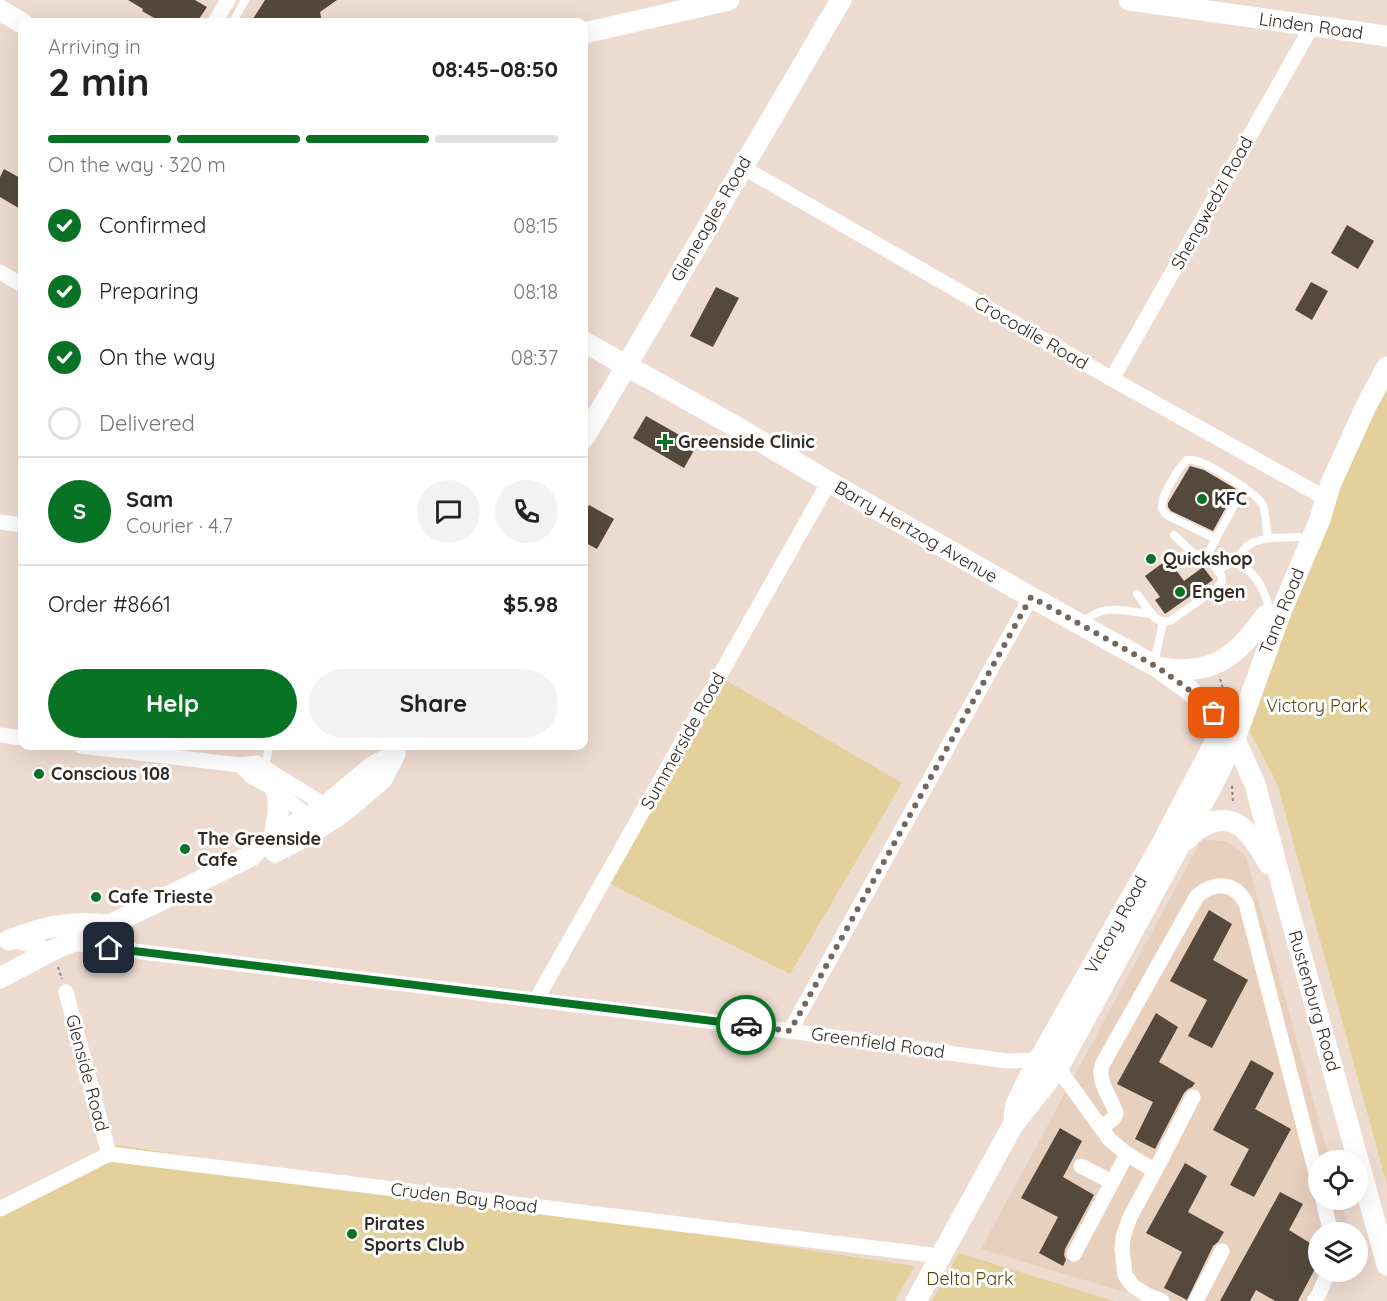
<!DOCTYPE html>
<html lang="en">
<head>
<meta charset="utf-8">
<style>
  body { margin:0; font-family:Quicksand,sans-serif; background:#f2f2f2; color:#222; height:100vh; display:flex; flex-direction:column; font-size:22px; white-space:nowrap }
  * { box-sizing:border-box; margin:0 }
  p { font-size:20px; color:#767676 }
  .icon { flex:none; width:33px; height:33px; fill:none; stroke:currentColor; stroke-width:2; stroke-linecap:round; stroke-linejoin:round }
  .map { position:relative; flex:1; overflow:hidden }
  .details { position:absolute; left:18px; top:18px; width:570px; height:732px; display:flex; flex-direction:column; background:#fff; border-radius:12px; box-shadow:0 6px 24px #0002 }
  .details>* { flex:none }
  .controls { position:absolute; left:1308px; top:1150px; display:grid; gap:12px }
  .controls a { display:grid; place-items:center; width:60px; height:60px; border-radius:50%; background:#fff; box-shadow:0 6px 24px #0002; font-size:30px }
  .pin { position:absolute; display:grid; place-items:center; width:51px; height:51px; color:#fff; margin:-26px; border-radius:12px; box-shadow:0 3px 9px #0006 }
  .courier { position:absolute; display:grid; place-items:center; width:60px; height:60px; margin:-30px; border:4px solid #097325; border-radius:50%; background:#fff; color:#222; box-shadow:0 2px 8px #0007 }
  .overview em { font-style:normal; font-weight:800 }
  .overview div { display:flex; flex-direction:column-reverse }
  .overview { display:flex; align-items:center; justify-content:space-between; height:102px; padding:0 30px }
  h1 { font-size:39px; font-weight:800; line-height:45px }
  .bar { display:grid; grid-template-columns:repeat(4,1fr); gap:9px 6px; align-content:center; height:72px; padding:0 30px }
  .bar i { height:8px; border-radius:4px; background:#e0e0e0 }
  .bar .current { background:#097325 }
  .bar p { grid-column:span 4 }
  .line { display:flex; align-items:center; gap:15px; padding:0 30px; border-top:2px solid #e0e0e0 }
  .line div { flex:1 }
  .round { display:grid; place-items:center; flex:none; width:63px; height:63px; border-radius:32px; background:#f2f2f2 }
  ol { padding:0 30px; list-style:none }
  li { display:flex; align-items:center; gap:18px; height:66px }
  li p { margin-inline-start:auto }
  li .icon { padding:6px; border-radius:50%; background:#097325; color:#fff; stroke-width:4 }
  li:last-child { color:#767676 }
  li i { width:33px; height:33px; border:3px solid #e0e0e0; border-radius:50% }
  .action { display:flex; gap:12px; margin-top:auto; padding:12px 30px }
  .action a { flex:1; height:69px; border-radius:36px; background:#097325; color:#fff; font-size:24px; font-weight:800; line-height:69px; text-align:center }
  .action a+a { background:#f2f2f2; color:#222 }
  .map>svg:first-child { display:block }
  .built { fill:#e8d0bf }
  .green { fill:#e3d09b }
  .building { fill:#54493c }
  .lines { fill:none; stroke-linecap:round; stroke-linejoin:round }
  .path { stroke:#8f827a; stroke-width:2; stroke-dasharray:3 3; stroke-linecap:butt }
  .lane { stroke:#fff; stroke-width:8 }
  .street { stroke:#fff; stroke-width:15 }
  .secondary { stroke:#fff; stroke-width:21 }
  .done { stroke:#736861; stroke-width:6; stroke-dasharray:0 10.8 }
  .route { stroke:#097325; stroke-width:8 }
  .poi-dot { fill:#097325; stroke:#fff; stroke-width:2 }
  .labels { text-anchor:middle; stroke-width:6; stroke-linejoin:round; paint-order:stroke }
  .street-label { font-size:18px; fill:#312a25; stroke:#fff }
  .poi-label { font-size:18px; font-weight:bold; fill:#312a25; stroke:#fff; text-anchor:start }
  .park-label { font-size:18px; fill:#5a480c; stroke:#fff }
</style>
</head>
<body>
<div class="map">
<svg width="1387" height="1301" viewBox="0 0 1387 1301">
  <rect width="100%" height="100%" fill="#eedbd0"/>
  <!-- built -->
  <polygon class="built" points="1202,839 1228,842 1246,856 1330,1161 1318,1161 1318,1200 1341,1200 1350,1233 1318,1233 1318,1272 1329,1272 1308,1301 1154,1301 981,1249"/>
  <!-- green -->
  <g class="green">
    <polygon points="1387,390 1387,1185 1277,783 1239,711 1323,507"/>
    <polygon points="722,678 902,783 790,974 603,880"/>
    <polygon points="110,1144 914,1266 895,1301 0,1301 0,1202"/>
    <polygon points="959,1253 1114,1301 932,1301"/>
  </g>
  <!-- building -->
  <g class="building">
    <polygon points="128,0 195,0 207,7 197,22 190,18 188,22 161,22 142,11 143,9"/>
    <polygon points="265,0 337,0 320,12 322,22 251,22"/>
    <polygon points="4,169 22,179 22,210 0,197 0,177"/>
    <polygon points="1347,225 1374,241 1358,269 1331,253"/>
    <polygon points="1311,282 1328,291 1312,320 1295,310"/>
    <polygon points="716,287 739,298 713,347 690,336"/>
    <polygon points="646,416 697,445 684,468 633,438"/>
    <polygon points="1190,466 1204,470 1236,489 1213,531 1171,511 1168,507 1168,503"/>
    <polygon points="589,505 614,519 597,549 584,542 584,516"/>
    <polygon points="1168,559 1184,581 1203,567 1213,580 1165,614 1155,600 1160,597 1145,576"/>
    <polygon points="1209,910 1232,924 1213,960 1248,980 1212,1048 1188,1036 1207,1000 1170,981"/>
    <polygon points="1156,1013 1178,1027 1159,1062 1195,1083 1192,1087 1188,1089 1184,1093 1155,1149 1135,1139 1153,1102 1117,1084"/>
    <polygon points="1251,1060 1274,1073 1255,1109 1291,1129 1254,1197 1230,1185 1249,1149 1213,1130"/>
    <polygon points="1060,1128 1082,1141 1063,1177 1094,1195 1065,1249 1064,1255 1066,1260 1063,1266 1039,1253 1058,1217 1021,1198"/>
    <polygon points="1185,1163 1207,1176 1188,1212 1224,1232 1218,1242 1213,1246 1187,1300 1164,1288 1182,1252 1146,1233"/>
    <polygon points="1280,1192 1303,1204 1289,1230 1318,1248 1318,1263 1298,1301 1275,1301 1256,1290 1250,1301 1220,1301"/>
  </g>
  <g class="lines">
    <!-- path -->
    <g class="path">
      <polyline points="1220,679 1223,688"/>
      <polyline points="1232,786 1233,804"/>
      <polyline points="58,967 62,979"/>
    </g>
    <!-- lane -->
    <g class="lane">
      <polyline points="233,22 245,0"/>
      <path d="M1216 539 1168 516C1165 513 1163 512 1162 508 1160 498 1179 466 1187 460 1192 459 1196 460 1200 462 1213 467 1257 493 1263 505 1266 513 1266 529 1268 538"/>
      <polyline points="1206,557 1244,487"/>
      <path d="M1234 561C1254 570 1264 587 1269 608"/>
      <polyline points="1218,570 1234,561 1247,546 1254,542 1268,538 1299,537"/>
      <path d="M1137 594 1155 618C1160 621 1164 622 1170 621L1216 589 1222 582 1221 575 1211 561 1206 557 1193 553 1174 535"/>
      <path d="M1081 622C1088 618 1095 613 1102 611 1117 607 1136 613 1151 614"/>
      <polyline points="1154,664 1163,622"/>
      <polyline points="265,768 269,746"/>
    </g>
    <!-- street -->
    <g class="street">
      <polyline points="215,22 228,0"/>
      <polyline points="742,167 1112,379 1327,499"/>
      <polyline points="0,272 22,285"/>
      <polyline points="1112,379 1312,26"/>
      <polyline points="0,522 22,525"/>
      <polyline points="0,735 22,738"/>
      <polyline points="81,746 240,765 257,763 326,806 332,812"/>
      <polyline points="240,765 251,776 276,790 316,823"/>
      <polyline points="9,940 53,950"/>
      <polyline points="69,943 790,1031 1007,1061 1039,1060"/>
      <polyline points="66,992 109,1154"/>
      <polyline points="536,1000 829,482"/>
      <polyline points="790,1031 1031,597"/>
      <polyline points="1058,1068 1110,1140 1127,1154 1155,1171 1130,1217 1123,1237 1122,1249 1125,1275 1133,1286 1147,1295 1162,1301"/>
      <path d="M1101 1128 1114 1118 1116 1113C1111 1097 1097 1082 1102 1065L1197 896C1215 881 1235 882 1246 903L1318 1181"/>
      <polyline points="1081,1166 1112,1182"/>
      <polyline points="1155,1171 1193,1097"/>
      <polyline points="1323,1200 1331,1233"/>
      <polyline points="0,1209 109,1154 940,1256"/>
      <polyline points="1074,1254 1127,1154"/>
      <polyline points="1196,1301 1222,1251"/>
      <polyline points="1314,1301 1319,1294 1328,1272"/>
    </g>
    <!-- secondary -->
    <g class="secondary">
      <polyline points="1129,0 1387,36"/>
      <polyline points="0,10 22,23"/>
      <polyline points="584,33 729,0"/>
      <polyline points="584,342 733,425 829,482 1031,597 1157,667 1188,689 1219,719 1237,744 1255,784 1281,882 1387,1265"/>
      <polyline points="584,438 841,0"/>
      <path d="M1161 668C1214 676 1236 657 1266 615"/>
      <path d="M274 837C277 821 281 806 276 790"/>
      <path d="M1186 840C1201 823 1225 812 1244 829 1255 839 1262 852 1269 864"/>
      <polyline points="275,852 304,837 336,817 354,803 382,779 395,754"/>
      <polyline points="118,921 118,944 128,950"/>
      <path d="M9 940C44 927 67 921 105 925"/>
      <polyline points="0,978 53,950 108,926 251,856 262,845 326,806 372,767 394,756"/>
      <polyline points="1014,1116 1016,1105 1028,1079 1160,847 1224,725 1228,715"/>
      <polyline points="916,1301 1013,1125 1058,1068 1212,786 1235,739 1282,609 1319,522 1331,483 1367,404 1387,367"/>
    </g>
  </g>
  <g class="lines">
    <!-- done -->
    <polyline class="done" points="746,1025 790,1031 1031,597 1157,667 1188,689 1214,713"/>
    <!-- route -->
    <polyline class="route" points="109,948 746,1025"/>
  </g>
  <!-- markers -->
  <g class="poi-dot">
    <path d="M662 433h6v6h6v6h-6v6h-6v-6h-6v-6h6z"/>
    <circle cx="1202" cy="499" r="6"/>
    <circle cx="1151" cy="559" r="6"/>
    <circle cx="1180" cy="592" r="6"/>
    <circle cx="39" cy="774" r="6"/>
    <circle cx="185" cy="849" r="6"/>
    <circle cx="96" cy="897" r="6"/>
    <circle cx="352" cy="1234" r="6"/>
  </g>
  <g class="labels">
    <!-- street labels -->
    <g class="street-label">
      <text transform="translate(1311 26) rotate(8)" y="6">Linden Road</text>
      <text transform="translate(1212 203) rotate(-61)" y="6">Shengwedzi Road</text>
      <text transform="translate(711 219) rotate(-60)" y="6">Gleneagles Road</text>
      <text transform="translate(1031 333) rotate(30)" y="6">Crocodile Road</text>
      <text transform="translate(916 532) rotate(30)" y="6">Barry Hertzog Avenue</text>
      <text transform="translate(1282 611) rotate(-68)" y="6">Tana Road</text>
      <text transform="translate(683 741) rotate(-61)" y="6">Summerside Road</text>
      <text transform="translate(1116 925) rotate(-61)" y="6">Victory Road</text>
      <text transform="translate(1314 1001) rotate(74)" y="6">Rustenburg Road</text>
      <text transform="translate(878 1043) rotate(8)" y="6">Greenfield Road</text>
      <text transform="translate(87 1073) rotate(75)" y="6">Glenside Road</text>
      <text transform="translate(464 1198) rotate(7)" y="6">Cruden Bay Road</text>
    </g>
    <!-- poi labels -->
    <g class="poi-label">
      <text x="678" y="448">Greenside Clinic</text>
      <text x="1214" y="505">KFC</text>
      <text x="1163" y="565">Quickshop</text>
      <text x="1192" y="598">Engen</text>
      <text x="51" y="780">Conscious 108</text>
      <text x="197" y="845">The Greenside<tspan x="197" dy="21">Cafe</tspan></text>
      <text x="108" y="903">Cafe Trieste</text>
      <text x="364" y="1230">Pirates<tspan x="364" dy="21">Sports Club</tspan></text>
    </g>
    <!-- park labels -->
    <g class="park-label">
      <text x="1317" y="712">Victory Park</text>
      <text x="970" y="1285">Delta Park</text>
    </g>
  </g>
</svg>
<div class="controls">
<a><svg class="icon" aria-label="locate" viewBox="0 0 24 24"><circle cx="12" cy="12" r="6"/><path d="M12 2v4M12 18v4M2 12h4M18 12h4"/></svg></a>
<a><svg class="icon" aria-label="layers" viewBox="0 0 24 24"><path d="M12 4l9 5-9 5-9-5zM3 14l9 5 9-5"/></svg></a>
</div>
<div class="pin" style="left:1214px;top:713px;background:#ea580c"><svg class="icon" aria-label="bag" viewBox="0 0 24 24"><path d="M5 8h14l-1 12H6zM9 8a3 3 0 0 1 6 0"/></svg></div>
<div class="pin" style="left:109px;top:948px;background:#1f2937"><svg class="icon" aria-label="home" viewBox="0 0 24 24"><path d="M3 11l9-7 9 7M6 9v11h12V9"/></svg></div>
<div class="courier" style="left:746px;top:1025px"><svg class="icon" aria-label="car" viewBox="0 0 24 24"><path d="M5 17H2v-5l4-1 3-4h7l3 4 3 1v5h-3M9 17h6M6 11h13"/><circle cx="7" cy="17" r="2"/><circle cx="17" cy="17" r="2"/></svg></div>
<section class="details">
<div class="overview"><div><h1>2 min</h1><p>Arriving in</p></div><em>08:45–08:50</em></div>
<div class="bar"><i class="current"></i><i class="current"></i><i class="current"></i><i></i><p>On the way · 320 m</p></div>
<ol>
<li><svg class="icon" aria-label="check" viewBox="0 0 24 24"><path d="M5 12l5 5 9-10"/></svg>Confirmed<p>08:15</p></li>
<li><svg class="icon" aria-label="check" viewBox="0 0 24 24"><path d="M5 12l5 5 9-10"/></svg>Preparing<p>08:18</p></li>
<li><svg class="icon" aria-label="check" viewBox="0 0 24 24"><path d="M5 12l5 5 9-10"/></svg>On the way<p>08:37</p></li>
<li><i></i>Delivered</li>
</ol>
<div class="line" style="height:108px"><b class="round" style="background:#097325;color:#fff">S</b><div><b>Sam</b><p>Courier · 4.7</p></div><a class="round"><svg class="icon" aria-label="chat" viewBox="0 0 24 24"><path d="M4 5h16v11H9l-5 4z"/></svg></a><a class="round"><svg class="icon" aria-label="phone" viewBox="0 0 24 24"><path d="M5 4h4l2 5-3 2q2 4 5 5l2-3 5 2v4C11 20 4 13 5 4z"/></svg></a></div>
<div class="line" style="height:78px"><div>Order #8661</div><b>$5.98</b></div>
<div class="action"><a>Help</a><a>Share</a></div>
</section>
</div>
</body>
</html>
